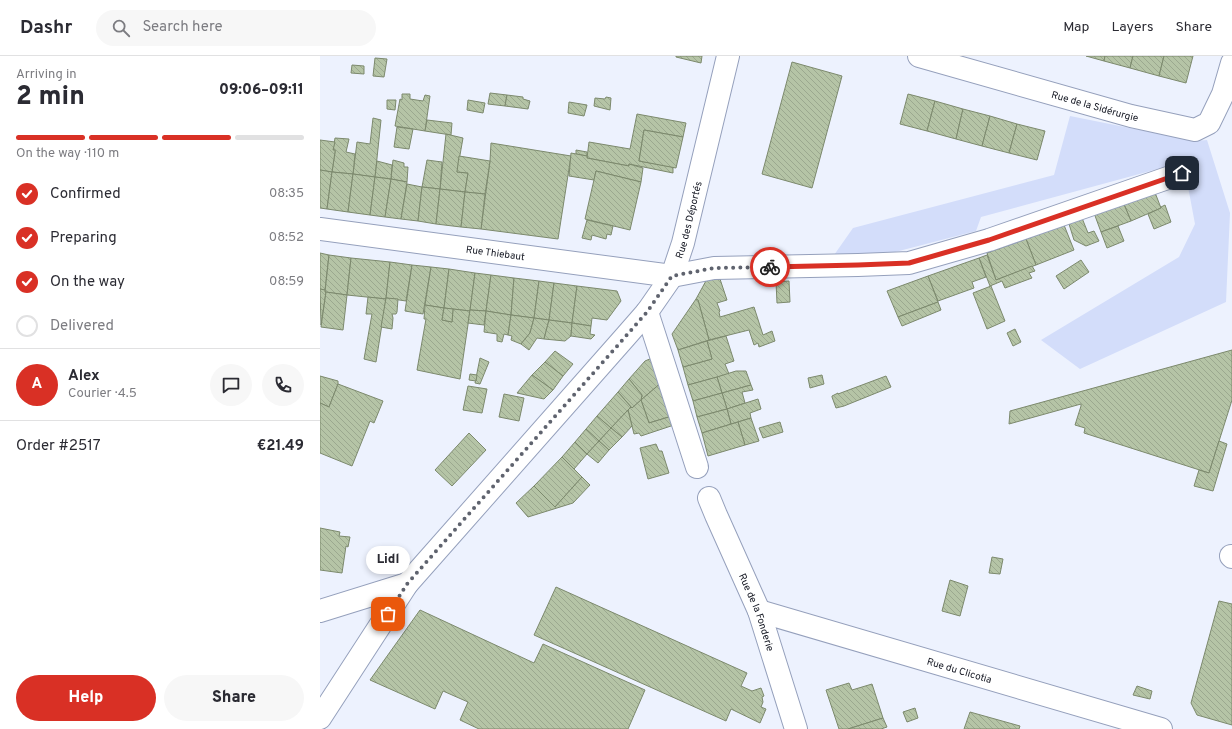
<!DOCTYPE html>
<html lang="en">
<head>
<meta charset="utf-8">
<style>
  body { margin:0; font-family:Overpass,sans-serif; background:#f7f7f7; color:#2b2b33; height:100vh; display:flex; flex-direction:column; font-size:15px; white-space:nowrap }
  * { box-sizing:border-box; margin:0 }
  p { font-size:13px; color:#7c7c81 }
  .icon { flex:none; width:22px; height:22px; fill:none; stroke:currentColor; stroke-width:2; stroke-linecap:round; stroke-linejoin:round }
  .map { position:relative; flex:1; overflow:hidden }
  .drawer { display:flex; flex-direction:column; background:#fff; width:320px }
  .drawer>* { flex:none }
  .pin { position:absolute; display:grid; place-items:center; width:34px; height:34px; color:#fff; margin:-17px; border-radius:8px; box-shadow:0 2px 6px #0006 }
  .courier { position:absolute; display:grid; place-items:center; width:40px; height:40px; margin:-20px; border:3px solid #d93025; border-radius:50%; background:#fff; color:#222; box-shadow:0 1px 5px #0007 }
  .bubble { position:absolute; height:28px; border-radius:14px; background:#fff; box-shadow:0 2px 6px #0003; font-size:13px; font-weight:800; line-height:28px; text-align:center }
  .summary em { font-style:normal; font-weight:800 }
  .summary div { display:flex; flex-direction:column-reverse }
  .summary { display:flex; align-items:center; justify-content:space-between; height:68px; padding:0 16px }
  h1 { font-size:26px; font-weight:800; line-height:30px }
  .bar { display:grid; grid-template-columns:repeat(4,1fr); gap:6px 4px; align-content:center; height:48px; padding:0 16px }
  .bar i { height:5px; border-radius:3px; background:#e1e1e2 }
  .bar .selected { background:#d93025 }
  .bar p { grid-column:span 4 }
  .line { display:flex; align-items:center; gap:10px; padding:0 16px; border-top:1px solid #e1e1e2 }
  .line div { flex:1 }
  .round { display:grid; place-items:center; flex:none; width:42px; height:42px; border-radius:21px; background:#f7f7f7 }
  ol { padding:0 16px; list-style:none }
  li { display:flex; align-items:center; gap:12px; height:44px }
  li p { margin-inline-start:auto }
  li .icon { padding:4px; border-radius:50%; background:#d93025; color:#fff; stroke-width:4 }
  li:last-child { color:#7c7c81 }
  li i { width:22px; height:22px; border:2px solid #e1e1e2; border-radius:50% }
  .primary-button { display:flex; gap:8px; margin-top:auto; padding:8px 16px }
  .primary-button a { flex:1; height:46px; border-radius:24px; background:#d93025; color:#fff; font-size:16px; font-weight:800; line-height:46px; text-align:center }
  .primary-button a+a { background:#f7f7f7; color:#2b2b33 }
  header { display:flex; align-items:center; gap:24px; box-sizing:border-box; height:56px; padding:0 20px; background:#fff; border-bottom:1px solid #e1e1e2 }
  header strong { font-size:19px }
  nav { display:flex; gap:22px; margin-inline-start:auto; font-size:14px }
  .search { width:280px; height:36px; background:#f7f7f7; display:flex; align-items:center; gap:10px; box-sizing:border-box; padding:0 14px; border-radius:22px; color:#7c7c81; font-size:15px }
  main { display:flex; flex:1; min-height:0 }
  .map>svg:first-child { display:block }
  .green { fill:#d3ddfa }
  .building { fill:url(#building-back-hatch); stroke:#7c896d }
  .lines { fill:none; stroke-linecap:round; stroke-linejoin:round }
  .minor-casing { stroke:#95a0bc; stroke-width:24 }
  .minor { stroke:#fff; stroke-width:22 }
  .done { stroke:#5f636e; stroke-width:4; stroke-dasharray:0 7.2 }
  .route { stroke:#d93025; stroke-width:5 }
  .labels { text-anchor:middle; stroke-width:4; stroke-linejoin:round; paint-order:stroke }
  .street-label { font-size:10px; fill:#131621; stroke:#edf2fe }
</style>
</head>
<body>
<header>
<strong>Dashr</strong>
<div class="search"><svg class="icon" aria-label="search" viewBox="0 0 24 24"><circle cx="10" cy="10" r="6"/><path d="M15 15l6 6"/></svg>Search here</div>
<nav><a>Map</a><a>Layers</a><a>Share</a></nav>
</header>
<main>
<section class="drawer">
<div class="summary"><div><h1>2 min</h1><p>Arriving in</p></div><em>09:06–09:11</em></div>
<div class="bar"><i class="selected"></i><i class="selected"></i><i class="selected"></i><i></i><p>On the way · 110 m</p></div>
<ol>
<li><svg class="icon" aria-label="check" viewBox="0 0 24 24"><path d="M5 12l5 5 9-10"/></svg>Confirmed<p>08:35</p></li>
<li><svg class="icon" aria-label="check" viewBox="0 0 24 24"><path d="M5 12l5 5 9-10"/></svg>Preparing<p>08:52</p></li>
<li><svg class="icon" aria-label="check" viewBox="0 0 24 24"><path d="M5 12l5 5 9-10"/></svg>On the way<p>08:59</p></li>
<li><i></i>Delivered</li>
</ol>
<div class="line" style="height:72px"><b class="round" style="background:#d93025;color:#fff">A</b><div><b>Alex</b><p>Courier · 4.5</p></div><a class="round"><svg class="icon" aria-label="chat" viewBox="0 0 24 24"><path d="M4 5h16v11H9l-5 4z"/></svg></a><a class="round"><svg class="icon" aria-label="phone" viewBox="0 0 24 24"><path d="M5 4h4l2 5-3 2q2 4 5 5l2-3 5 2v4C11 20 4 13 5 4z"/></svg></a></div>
<div class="line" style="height:52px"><div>Order #2517</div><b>€21.49</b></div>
<div class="primary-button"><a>Help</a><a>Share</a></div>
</section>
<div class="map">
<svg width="912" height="673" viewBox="0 0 912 673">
  <defs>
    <pattern id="building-back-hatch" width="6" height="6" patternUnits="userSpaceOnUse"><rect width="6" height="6" fill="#b5c4a6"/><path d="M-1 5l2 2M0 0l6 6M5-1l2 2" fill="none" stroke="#9ba88f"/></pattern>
  </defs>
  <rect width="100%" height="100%" fill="#edf2fe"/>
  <!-- green -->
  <polygon class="green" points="750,60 875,85 887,84 910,157 906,246 760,313 721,284 859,201 875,168 866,120 871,104 661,161 656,175 552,202 512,202 533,172 734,119"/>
  <!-- building -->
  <g class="building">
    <polygon points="356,0 382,0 381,7 356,1"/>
    <polygon points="766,0 785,0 784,5"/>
    <polygon points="785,0 813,0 810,12 784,5"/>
    <polygon points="813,0 844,0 839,20 810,12"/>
    <polygon points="844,0 873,0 866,27 839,20"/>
    <polygon points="55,2 67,3 64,21 53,20"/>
    <polygon points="472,6 522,20 492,132 442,118"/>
    <polygon points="32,9 44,10 44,18 31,17"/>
    <polygon points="170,37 187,39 185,50 168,48"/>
    <polygon points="82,38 90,38 90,43 103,45 105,39 110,40 105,75 75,70 80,43 82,44"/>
    <polygon points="588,38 615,45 607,75 580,68"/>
    <polygon points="187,39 203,41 203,43 210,45 208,53 185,50"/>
    <polygon points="286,41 291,42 290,54 274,50 275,42 285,43"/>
    <polygon points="67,44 76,44 75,54 67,53"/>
    <polygon points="148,44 165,47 163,57 147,54"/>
    <polygon points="615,45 643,53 636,83 607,75"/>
    <polygon points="249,46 267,49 264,60 248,57"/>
    <polygon points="643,53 670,60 662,90 636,83"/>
    <polygon points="317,58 366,67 363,81 324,74 319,105 353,111 353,117 309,108 309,110 267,102 269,86 310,93"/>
    <polygon points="670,60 697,68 689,97 662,90"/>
    <polygon points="53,62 61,64 55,121 33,118 37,86 50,88"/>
    <polygon points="107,64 132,67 131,79 105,75"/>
    <polygon points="697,68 725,75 717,104 689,97"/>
    <polygon points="77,71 93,73 89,93 74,91"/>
    <polygon points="324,74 363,81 356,112 319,105"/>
    <polygon points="126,78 143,82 137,116 148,117 145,136 120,133"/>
    <polygon points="15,82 29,83 26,96 35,98 33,118 12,116 15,96 15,94 13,94"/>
    <polygon points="0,84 15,86 13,94 15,94 15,96 12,116 0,114"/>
    <polygon points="171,87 251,100 238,183 161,173 170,105"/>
    <polygon points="256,94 267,96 267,100 256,98"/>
    <polygon points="251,97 267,100 267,102 309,110 309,108 323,112 321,126 276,115 274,124 249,120"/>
    <polygon points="139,100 170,105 165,138 145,136 148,117 137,116"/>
    <polygon points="73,104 84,107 84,111 88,111 87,126 71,123"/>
    <polygon points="107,104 122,106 120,133 102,131"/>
    <polygon points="57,105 72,109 71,123 55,121"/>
    <polygon points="0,114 12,116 7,153 0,152"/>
    <polygon points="276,115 321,126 310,174 265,163"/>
    <polygon points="12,116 33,118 28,156 7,153"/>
    <polygon points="33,118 55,121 50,159 28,156"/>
    <polygon points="55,121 71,123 65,161 50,159"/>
    <polygon points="71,123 87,126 81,163 65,161"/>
    <polygon points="87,128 102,131 98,165 81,163"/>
    <polygon points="102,131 120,133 116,168 98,165"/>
    <polygon points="120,133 145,136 141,171 116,168"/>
    <polygon points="834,134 841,152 811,165 803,146"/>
    <polygon points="145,136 165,138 161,173 141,171"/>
    <polygon points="803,146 811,165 781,176 774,157"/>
    <polygon points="845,149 851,166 834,173 828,158 841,152 841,151"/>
    <polygon points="762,162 768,177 774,175 779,185 766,190 754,184 749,168"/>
    <polygon points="267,164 293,170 291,179 287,178 286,183 272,179 271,184 262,182"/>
    <polygon points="744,169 754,194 716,209 706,183"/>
    <polygon points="798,170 804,185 787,192 781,176"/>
    <polygon points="706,183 716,209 676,224 667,197"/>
    <polygon points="0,197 9,199 5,234 0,233"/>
    <polygon points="9,199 31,202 27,239 5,236"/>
    <polygon points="667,199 676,224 712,210 715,215 709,217 712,222 685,232 682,225 670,230 659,202"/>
    <polygon points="31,202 70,206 66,243 27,239"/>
    <polygon points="659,202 666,221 652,226 654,232 618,245 608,220"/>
    <polygon points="761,204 769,216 744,233 736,220"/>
    <polygon points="70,206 92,209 86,245 66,242"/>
    <polygon points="92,209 111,211 103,258 85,255"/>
    <polygon points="111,211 129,213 124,252 105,249"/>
    <polygon points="129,213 155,217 150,255 124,252"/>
    <polygon points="155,217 171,219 166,255 150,254"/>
    <polygon points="171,219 194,222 191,259 166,255"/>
    <polygon points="608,220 618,246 578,261 567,235"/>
    <polygon points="194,222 219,225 214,262 191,259"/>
    <polygon points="387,223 400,223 407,244 397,247 400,255 399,256 400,261 434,251 443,279 452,275 455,285 439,291 438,287 434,289 429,274 389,284 378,244 376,243"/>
    <polygon points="219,225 234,227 229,264 214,262"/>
    <polygon points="469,225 470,246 457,247 456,226"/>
    <polygon points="234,227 257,230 252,267 229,264"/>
    <polygon points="257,230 297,235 301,245 287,264 272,262 271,270 252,267"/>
    <polygon points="671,230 685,265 667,273 653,237"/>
    <polygon points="0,233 5,234 5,236 6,236 1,269"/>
    <polygon points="6,236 27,239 23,274 1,271"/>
    <polygon points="48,241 66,243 56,306 44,303 52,258 46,258"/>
    <polygon points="66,242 78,243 77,256 76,258 72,258 73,262 72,273 61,271"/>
    <polygon points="376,243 378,244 389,284 358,294 352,278"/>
    <polygon points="618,246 621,254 582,270 578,261"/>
    <polygon points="105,249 124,252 122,264 132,266 133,253 150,255 140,323 97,314 106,263 104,263"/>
    <polygon points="124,252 133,253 132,266 122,264"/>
    <polygon points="150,254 166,255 164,269 148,267"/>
    <polygon points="166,255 191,259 188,279 184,278 182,286 177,285 177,278 164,276"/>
    <polygon points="191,259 214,262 210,277 201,288 191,284 192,280 188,279"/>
    <polygon points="214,262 229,264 224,283 217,282 209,294 201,288 210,277"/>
    <polygon points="229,264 252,267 251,280 245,285 224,283"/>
    <polygon points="252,267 271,270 270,278 275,279 271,283 251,280"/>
    <polygon points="695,273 701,286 693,290 687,277"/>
    <polygon points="406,280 414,305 405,308 409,318 368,329 363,311 392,303 387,285"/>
    <polygon points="387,285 392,303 363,311 358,294"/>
    <polygon points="912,294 912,344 889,417 764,377 765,372 755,369 761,350 761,348 689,368 690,355"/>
    <polygon points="235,295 253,308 243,320 225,306"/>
    <polygon points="160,302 169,306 160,328 155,327"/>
    <polygon points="332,302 342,326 321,344 322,339 309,323 325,305"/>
    <polygon points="225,306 243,320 233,334 212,319"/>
    <polygon points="416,315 426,315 431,329 402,337 397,321"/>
    <polygon points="150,318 157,319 156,325 149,324"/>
    <polygon points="212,319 233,334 224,343 197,337"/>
    <polygon points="502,319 504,328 490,332 488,322"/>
    <polygon points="0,320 18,325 18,328 9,351 0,347"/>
    <polygon points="566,320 571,331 524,350 516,352 512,341 512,340 518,337 518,338"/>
    <polygon points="397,321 402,337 373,345 368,329"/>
    <polygon points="309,323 322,339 321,344 312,352 298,336"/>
    <polygon points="342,326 352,360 329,367 321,344"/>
    <polygon points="18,328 63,345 54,367 50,365 32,410 0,397 0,347 9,351"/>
    <polygon points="431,329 433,334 422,336 425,347 407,353 402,337"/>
    <polygon points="148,330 167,333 162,357 143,354"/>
    <polygon points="298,336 311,351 291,372 277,360"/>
    <polygon points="402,337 407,353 377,361 373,345"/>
    <polygon points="184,338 204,342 199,365 179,361"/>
    <polygon points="438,343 441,353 430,357 431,362 411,368 407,353"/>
    <polygon points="321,344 329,367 352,360 354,369 321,380 319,377 314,378 308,354 311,351 312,352"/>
    <polygon points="407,353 411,368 382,377 377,361"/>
    <polygon points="308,354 312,370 302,381 291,372"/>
    <polygon points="277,360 291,372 279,385 266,373"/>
    <polygon points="431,362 439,385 425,389 418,366"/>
    <polygon points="418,366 425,389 388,400 382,377"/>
    <polygon points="460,366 463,376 443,382 439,372"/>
    <polygon points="291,372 302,381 289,394 279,385"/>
    <polygon points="266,373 279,385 267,398 255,386"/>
    <polygon points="149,377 166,394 132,430 115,414"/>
    <polygon points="279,385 289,394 278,407 267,398"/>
    <polygon points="899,385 907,388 893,435 874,430 879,414 889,417"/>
    <polygon points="255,386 267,398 254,413 242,401"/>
    <polygon points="336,388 339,395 342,395 349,417 328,423 320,392"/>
    <polygon points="242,401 262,421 235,451 214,430"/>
    <polygon points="262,421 270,429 253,447 208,461 196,447 214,430 235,451"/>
    <polygon points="0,472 20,476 19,480 30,481 28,491 26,490 22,517 0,514"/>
    <polygon points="672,501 683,503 680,518 669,517"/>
    <polygon points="630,524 648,530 640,560 622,555"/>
    <polygon points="236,531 427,617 421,630 432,635 441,632 444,640 442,641 443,646 441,651 446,653 440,667 411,653 406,665 214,579"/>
    <polygon points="899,545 912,548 912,669 877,659 871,647"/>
    <polygon points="100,554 214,607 223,588 325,634 308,673 159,673 140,664 148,646 123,635 115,653 50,624"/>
    <polygon points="529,627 532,634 552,628 563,662 528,673 519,673 506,634"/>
    <polygon points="817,630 832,635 830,643 813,639"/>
    <polygon points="595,652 598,662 587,666 583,656"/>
    <polygon points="650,656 700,670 699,673 644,673"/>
    <polygon points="563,662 567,671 561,673 528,673"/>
  </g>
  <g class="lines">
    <defs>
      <g id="minor">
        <path id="s1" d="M599 0 811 60 875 74 889 67 903 38 912 7"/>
        <path id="s2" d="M0 173 352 220 394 212 538 209 589 207 669 184 862 117"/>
        <polyline points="327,256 377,411"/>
        <path id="s3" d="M389 442 396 459 439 555 476 673"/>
        <polyline points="911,500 912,501"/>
        <polyline points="0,555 87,528"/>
        <path id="s4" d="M439 555 841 673"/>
        <path id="s5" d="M0 662 87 528 306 280 327 256 352 220 363 187 408 0"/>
      </g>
    </defs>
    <!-- minor casing -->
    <use href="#minor" class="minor-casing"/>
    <!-- minor -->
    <use href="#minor" class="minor"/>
  </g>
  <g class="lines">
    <!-- done -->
    <polyline class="done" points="68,558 87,528 306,280 327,256 352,220 394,212 450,211"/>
    <!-- route -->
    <polyline class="route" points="450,211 538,209 589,207 669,184 862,117"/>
  </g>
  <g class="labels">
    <!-- street labels -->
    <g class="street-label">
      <text dy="4" stroke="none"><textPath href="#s1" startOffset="183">Rue de la Sidérurgie</textPath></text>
      <text dy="4" stroke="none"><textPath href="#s5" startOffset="625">Rue des Déportés</textPath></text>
      <text dy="4" stroke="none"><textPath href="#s2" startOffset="177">Rue Thiebaut</textPath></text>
      <text dy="4" stroke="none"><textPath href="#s3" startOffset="124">Rue de la Fonderie</textPath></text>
      <text dy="4" stroke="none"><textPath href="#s4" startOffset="209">Rue du Clicotia</textPath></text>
    </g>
  </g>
</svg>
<div class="pin" style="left:68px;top:558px;background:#ea580c"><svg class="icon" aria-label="bag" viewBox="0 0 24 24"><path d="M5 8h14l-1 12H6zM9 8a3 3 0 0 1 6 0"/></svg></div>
<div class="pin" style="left:862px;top:117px;background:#1f2937"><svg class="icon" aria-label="home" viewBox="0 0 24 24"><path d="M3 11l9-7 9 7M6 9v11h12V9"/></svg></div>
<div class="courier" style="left:450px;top:211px"><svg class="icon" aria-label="bike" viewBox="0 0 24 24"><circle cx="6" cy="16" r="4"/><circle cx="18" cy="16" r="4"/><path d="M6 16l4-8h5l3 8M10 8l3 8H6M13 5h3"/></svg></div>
<div class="bubble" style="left:46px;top:490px;width:44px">Lidl</div>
</div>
</main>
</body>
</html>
